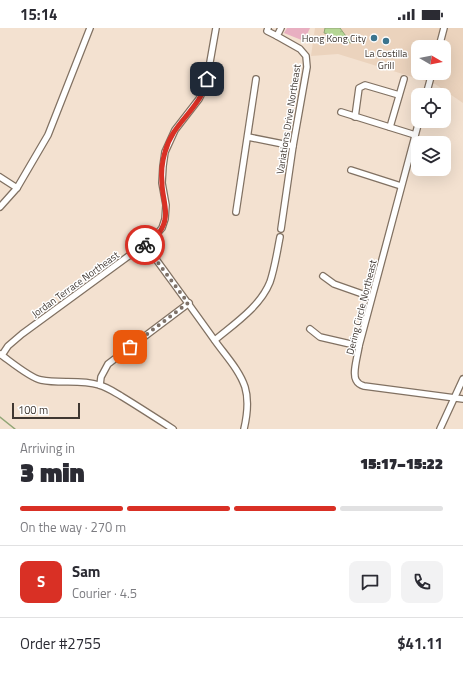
<!DOCTYPE html>
<html lang="en">
<head>
<meta charset="utf-8">
<style>
  body { margin:0; font-family:"Titillium Web",sans-serif; background:#f2f2f3; color:#2b2b33; height:100vh; display:flex; flex-direction:column; font-size:15px; white-space:nowrap }
  * { box-sizing:border-box; margin:0 }
  p { font-size:13px; color:#7c7c81 }
  .icon { flex:none; width:22px; height:22px; fill:none; stroke:currentColor; stroke-width:2; stroke-linecap:round; stroke-linejoin:round }
  .map { position:relative; height:401px; overflow:hidden }
  .details { display:flex; flex-direction:column; background:#fff; flex:1 }
  .details>* { flex:none }
  .needle { width:26px; rotate:99deg }
  .fabs { position:absolute; left:411px; top:12px; display:grid; gap:8px }
  .fabs a { display:grid; place-items:center; width:40px; height:40px; border-radius:8px; background:#fff; box-shadow:0 4px 16px #0002; font-size:20px }
  .scale { position:absolute; left:12px; bottom:10px; width:68px; box-sizing:border-box; padding-left:4px; border:2px solid #3f3731; border-top:0; font-size:11px; line-height:14px; white-space:nowrap; color:#3f3731; -webkit-text-stroke:3px #fff; paint-order:stroke }
  .pin { position:absolute; display:grid; place-items:center; width:34px; height:34px; color:#fff; margin:-17px; border-radius:8px; box-shadow:0 2px 6px #0006 }
  .courier { position:absolute; display:grid; place-items:center; width:40px; height:40px; margin:-20px; border:3px solid #d93025; border-radius:50%; background:#fff; color:#222; box-shadow:0 1px 5px #0007 }
  .head em { font-style:normal; font-weight:800 }
  .head div { display:flex; flex-direction:column-reverse }
  .head { display:flex; align-items:center; justify-content:space-between; height:68px; padding:0 20px }
  h1 { font-size:26px; font-weight:800; line-height:30px }
  .bar { display:grid; grid-template-columns:repeat(4,1fr); gap:6px 4px; align-content:center; height:48px; padding:0 20px }
  .bar i { height:5px; border-radius:3px; background:#e1e1e2 }
  .bar .selected { background:#d93025 }
  .bar p { grid-column:span 4 }
  .line { display:flex; align-items:center; gap:10px; padding:0 20px; border-top:1px solid #e1e1e2 }
  .line div { flex:1 }
  .round { display:grid; place-items:center; flex:none; width:42px; height:42px; border-radius:8px; background:#f2f2f3 }
  .status { display:flex; justify-content:space-between; align-items:center; height:28px; padding:0 20px; background:#fff; direction:ltr }
  .status svg { height:11px; fill:currentColor }
  .map>svg:first-child { display:block }
  .built { fill:#ebd3bd; fill-rule:evenodd }
  .green { fill:#e8afc1 }
  .water { fill:url(#water-ripples); stroke:#91a676 }
  .lines { fill:none; stroke-linecap:round; stroke-linejoin:round }
  .stream { stroke:#91a676; stroke-width:1.5 }
  .minor-casing { stroke:#817162; stroke-width:8 }
  .minor { stroke:#fff; stroke-width:5.5 }
  .done { stroke:#7e7269; stroke-width:4; stroke-dasharray:0 7.2 }
  .route { stroke:#d93025; stroke-width:5 }
  .poi-dot { fill:#3b748e; stroke:#fff; stroke-width:1.5 }
  .labels { text-anchor:middle; stroke-width:3; stroke-linejoin:round; paint-order:stroke }
  .poi-label { font-size:10px; fill:#3f3731; stroke:#fff; text-anchor:end }
  .street-label { font-size:10px; fill:#3f3731; stroke:#fff }
</style>
</head>
<body>
<div class="status"><b>15:14</b><svg viewBox="0 0 49 12"><path d="M0 12V9h3v3zM5 12V6h3v6zM10 12V3h3v9zM15 12V0h3v12zM26 1h20v11H26zM47 4h2v5h-2z"/></svg></div>
<div class="map">
<svg width="463" height="401" viewBox="0 0 463 401">
  <defs>
    <pattern id="water-ripples" width="26" height="14" patternUnits="userSpaceOnUse"><rect width="26" height="14" fill="#b4d594"/><path d="M2 4q2-2 4 0t4 0M15 11q2-2 4 0t4 0" fill="none" stroke="#9cb780"/></pattern>
  </defs>
  <rect width="100%" height="100%" fill="#f3e1d0"/>
  <!-- built -->
  <path class="built" d="M315 0H463V75L435 56 338 26 311 28ZM418 19H444V45H418Z"/>
  <!-- green -->
  <polygon class="green" points="287,0 310,0 304,13 284,5"/>
  <!-- water -->
  <path class="water" d="M325 0H340L351 15C344 13 336 11 329 8L328 6 324 5Z"/>
  <g class="lines">
    <!-- stream -->
    <polyline class="stream" points="0,389 15,401"/>
    <defs>
      <g id="minor">
        <polyline points="268,0 267,3 277,8"/>
        <polyline points="439,19 444,0"/>
        <polyline points="426,67 432,45"/>
        <polyline points="341,84 415,107"/>
        <polyline points="355,89 359,60 365,57 399,67"/>
        <path d="M419 93 359 318C358 327 352 345 356 352 358 356 360 357 364 358L463 371"/>
        <polyline points="390,99 404,51"/>
        <polyline points="248,109 293,118"/>
        <polyline points="351,142 401,158"/>
        <polyline points="0,149 17,160"/>
        <polyline points="0,179 17,160 48,107 90,0"/>
        <polyline points="236,184 256,51"/>
        <polyline points="281,201 293,118 307,39 306,28 300,21 277,8 281,0"/>
        <path d="M145 216C168 248 191 279 213 310 224 326 239 341 245 359 249 372 247 388 244 401"/>
        <polyline points="323,248 334,256 371,269"/>
        <polyline points="310,301 320,309 359,318"/>
        <path d="M215 312C234 296 260 279 270 254 275 239 277 224 280 209"/>
        <path d="M0 326C10 333 30 350 41 352 60 356 80 351 99 357 107 359 114 364 121 368 139 379 156 390 173 401"/>
        <polyline points="2,327 8,318 22,306 145,216 156,207 162,200 165,191 166,177 162,155 163,138 165,124 175,102 199,71 203,63 207,51 216,0"/>
        <polyline points="100,357 101,349 108,336 189,275"/>
        <polyline points="440,401 463,351"/>
      </g>
    </defs>
    <!-- minor casing -->
    <use href="#minor" class="minor-casing"/>
    <!-- minor -->
    <use href="#minor" class="minor"/>
  </g>
  <g class="lines">
    <!-- done -->
    <polyline class="done" points="130,319 188,275 145,217"/>
    <!-- route -->
    <path class="route" d="M145 217C151 212 159 207 162 200 170 185 162 170 162 155 161 145 162 134 165 124 171 101 187 90 199 71 203 65 205 58 207 51"/>
  </g>
  <!-- markers -->
  <g class="poi-dot">
    <circle cx="374" cy="10" r="4"/>
    <circle cx="386" cy="13" r="4"/>
  </g>
  <g class="labels">
    <!-- poi labels -->
    <g class="poi-label">
      <text x="366" y="14">Hong Kong City</text>
      <text x="386" y="29" text-anchor="middle">La Costilla<tspan x="386" dy="12">Grill</tspan></text>
    </g>
    <!-- street labels -->
    <g class="street-label">
      <text transform="translate(288 91) rotate(-81)" y="4">Variations Drive Northeast</text>
      <text transform="translate(75 256) rotate(-36)" y="4">Jordan Terrace Northeast</text>
      <text transform="translate(361 279) rotate(-76)" y="4">Dering Circle Northeast</text>
    </g>
  </g>
</svg>
<div class="fabs">
<a><svg class="needle" viewBox="-14 -14 28 28"><path d="M0-13l5 13h-10z" fill="#e53935"/><path d="M0 13l5-13h-10z" fill="#7c7c81"/></svg></a>
<a><svg class="icon" aria-label="locate" viewBox="0 0 24 24"><circle cx="12" cy="12" r="6"/><path d="M12 2v4M12 18v4M2 12h4M18 12h4"/></svg></a>
<a><svg class="icon" aria-label="layers" viewBox="0 0 24 24"><path d="M12 4l9 5-9 5-9-5zM3 14l9 5 9-5"/></svg></a>
</div>
<div class="scale">100 m</div>
<div class="pin" style="left:130px;top:319px;background:#ea580c"><svg class="icon" aria-label="bag" viewBox="0 0 24 24"><path d="M5 8h14l-1 12H6zM9 8a3 3 0 0 1 6 0"/></svg></div>
<div class="pin" style="left:207px;top:51px;background:#1f2937"><svg class="icon" aria-label="home" viewBox="0 0 24 24"><path d="M3 11l9-7 9 7M6 9v11h12V9"/></svg></div>
<div class="courier" style="left:145px;top:217px"><svg class="icon" aria-label="bike" viewBox="0 0 24 24"><circle cx="6" cy="16" r="4"/><circle cx="18" cy="16" r="4"/><path d="M6 16l4-8h5l3 8M10 8l3 8H6M13 5h3"/></svg></div>
</div>
<section class="details">
<div class="head"><div><h1>3 min</h1><p>Arriving in</p></div><em>15:17–15:22</em></div>
<div class="bar"><i class="selected"></i><i class="selected"></i><i class="selected"></i><i></i><p>On the way · 270 m</p></div>
<div class="line" style="height:72px"><b class="round" style="background:#d93025;color:#fff">S</b><div><b>Sam</b><p>Courier · 4.5</p></div><a class="round"><svg class="icon" aria-label="chat" viewBox="0 0 24 24"><path d="M4 5h16v11H9l-5 4z"/></svg></a><a class="round"><svg class="icon" aria-label="phone" viewBox="0 0 24 24"><path d="M5 4h4l2 5-3 2q2 4 5 5l2-3 5 2v4C11 20 4 13 5 4z"/></svg></a></div>
<div class="line" style="height:52px"><div>Order #2755</div><b>$41.11</b></div>
</section>
</body>
</html>
